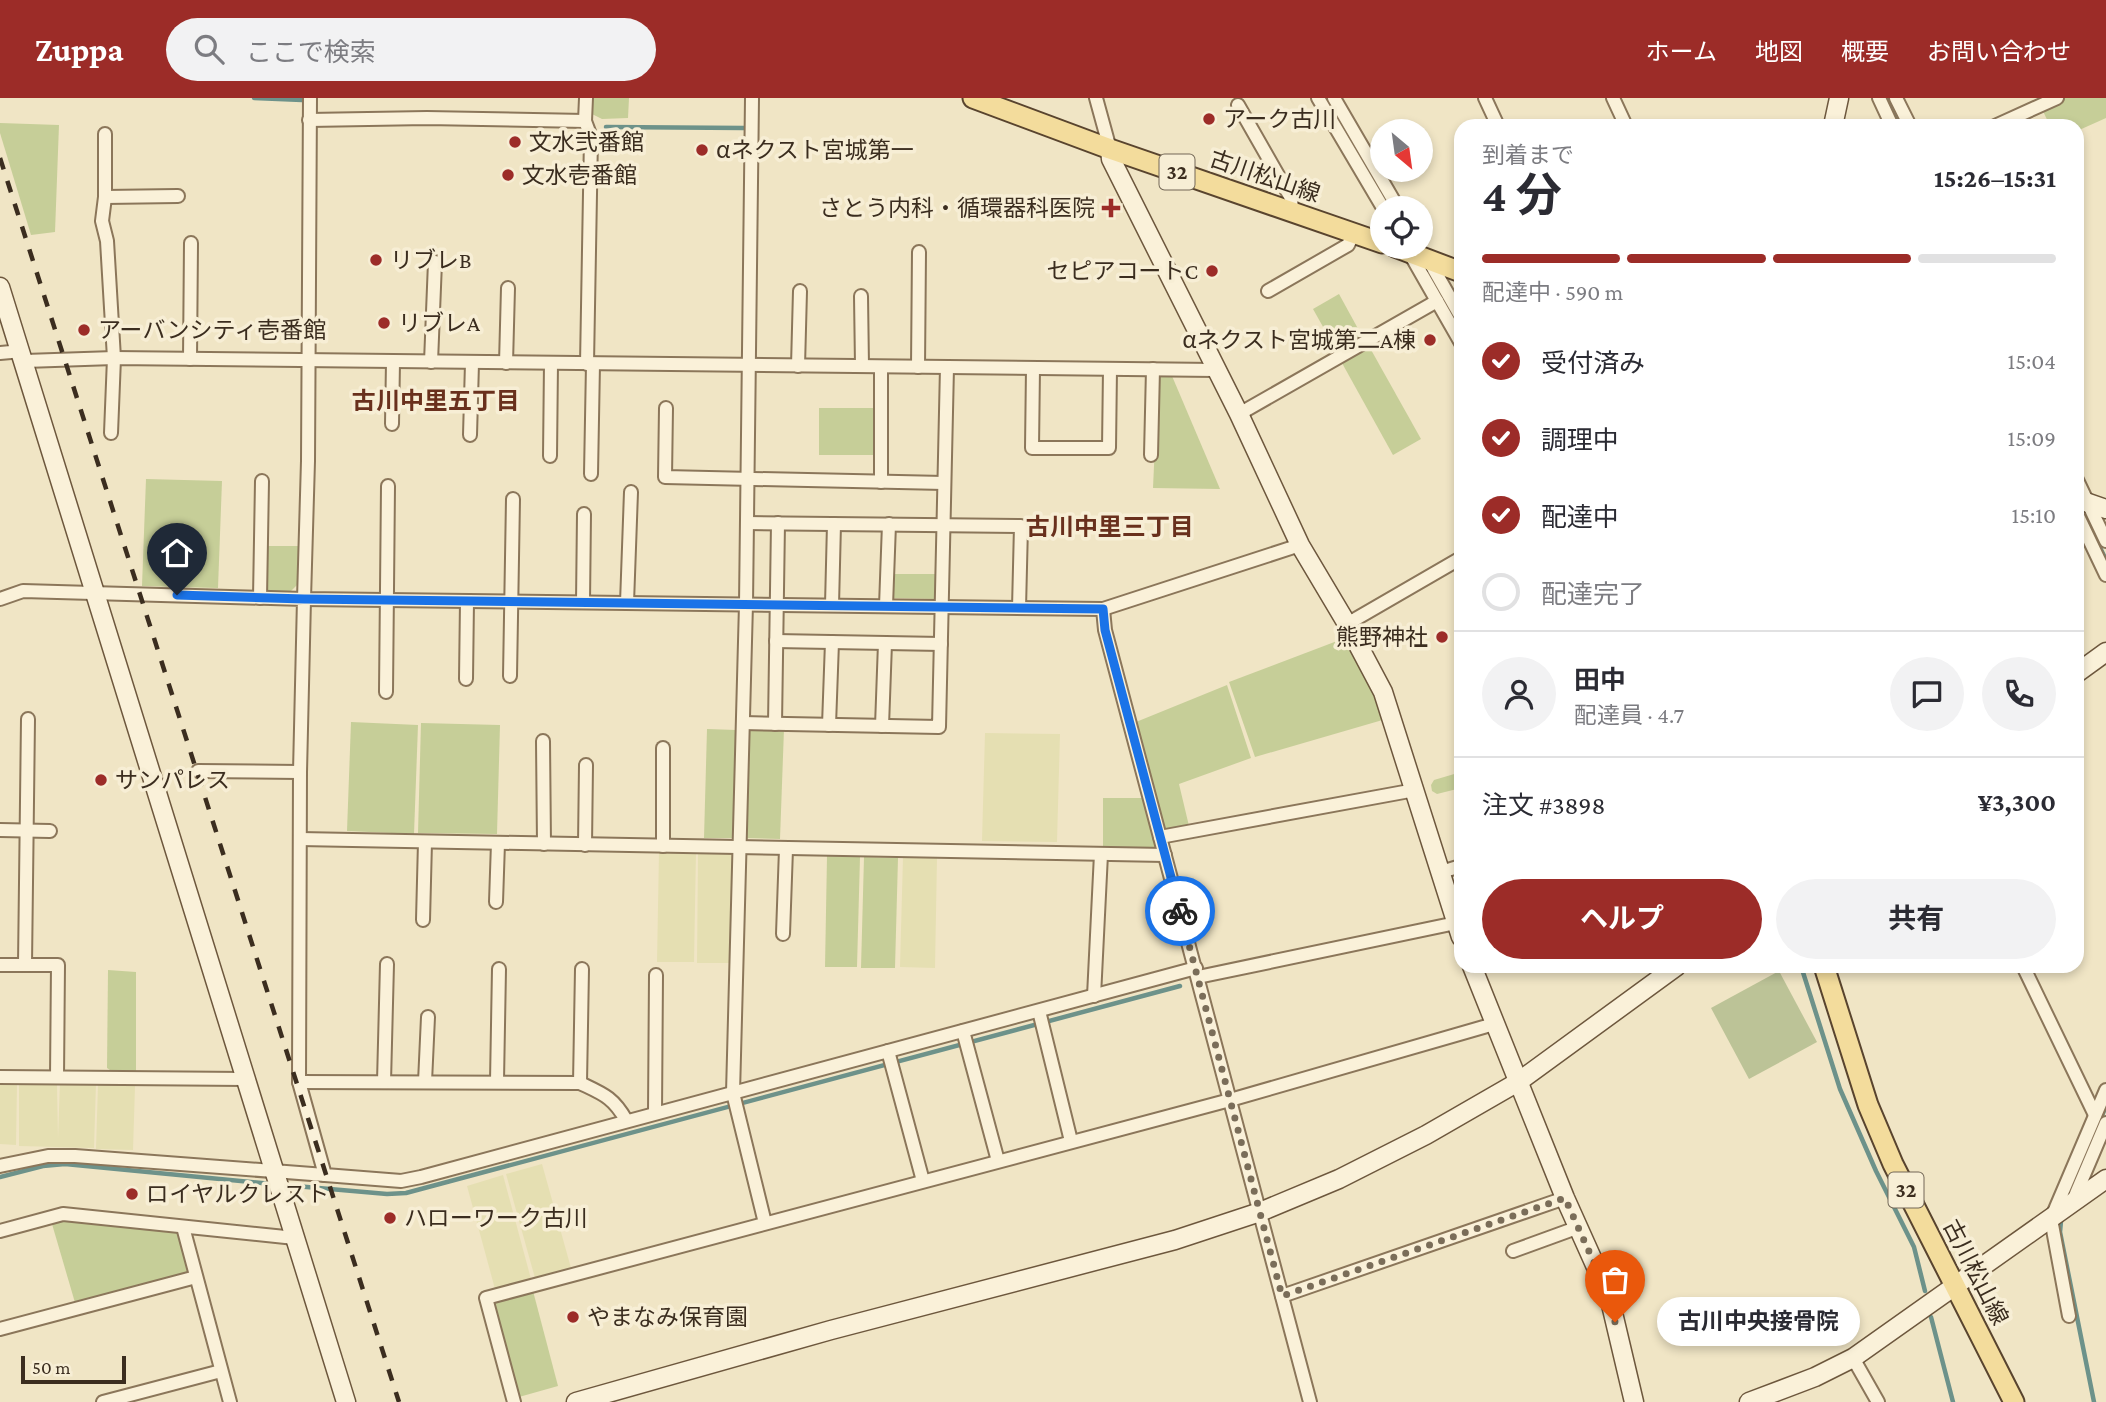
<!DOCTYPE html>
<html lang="ja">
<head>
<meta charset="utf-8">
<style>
  body { margin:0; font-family:"Crimson Pro","Noto Sans JP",serif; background:#f2f2f3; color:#2b2b33; height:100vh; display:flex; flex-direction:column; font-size:26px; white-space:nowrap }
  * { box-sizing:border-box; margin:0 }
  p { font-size:23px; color:#7c7c81 }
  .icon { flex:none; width:38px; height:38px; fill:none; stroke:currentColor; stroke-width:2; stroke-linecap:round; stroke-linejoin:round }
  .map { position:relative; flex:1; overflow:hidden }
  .details { position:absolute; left:1454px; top:21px; width:630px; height:854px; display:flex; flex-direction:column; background:#fff; border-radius:21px; box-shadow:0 4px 10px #0003 }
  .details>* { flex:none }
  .needle { width:46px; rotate:151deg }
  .buttons { position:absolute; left:1370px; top:21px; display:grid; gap:14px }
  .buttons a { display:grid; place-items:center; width:63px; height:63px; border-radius:50%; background:#fff; box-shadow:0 4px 10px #0003; font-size:35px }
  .scale { position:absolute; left:21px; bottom:18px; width:105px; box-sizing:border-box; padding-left:7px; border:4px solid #3b2d1f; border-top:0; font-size:19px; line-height:24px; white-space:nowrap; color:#3b2d1f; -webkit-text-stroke:5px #f7eed5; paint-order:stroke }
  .pin { position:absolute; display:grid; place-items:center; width:60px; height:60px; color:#fff; margin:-72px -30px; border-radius:50% 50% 50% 0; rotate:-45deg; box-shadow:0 0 7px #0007 }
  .pin .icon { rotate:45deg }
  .courier { position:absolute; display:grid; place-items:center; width:70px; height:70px; margin:-35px; border:5px solid #1a73e8; border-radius:50%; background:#fff; color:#222; box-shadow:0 2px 9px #0007 }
  .bubble { position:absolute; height:49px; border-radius:24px; background:#fff; box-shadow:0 4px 10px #0003; font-size:23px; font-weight:700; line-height:49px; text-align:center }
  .head em { font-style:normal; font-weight:700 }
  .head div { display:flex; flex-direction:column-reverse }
  .head { display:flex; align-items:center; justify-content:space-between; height:119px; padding:0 28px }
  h1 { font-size:46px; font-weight:700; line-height:52px }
  .bar { display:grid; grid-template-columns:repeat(4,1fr); gap:10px 7px; align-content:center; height:84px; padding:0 28px }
  .bar i { height:9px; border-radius:5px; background:#e1e1e2 }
  .bar .active { background:#9c2c28 }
  .bar p { grid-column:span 4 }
  .line { display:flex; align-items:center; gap:18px; padding:0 28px; border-top:2px solid #e1e1e2 }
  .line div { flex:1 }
  .round { display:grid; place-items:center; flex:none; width:74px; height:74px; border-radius:37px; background:#f2f2f3 }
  ol { padding:0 28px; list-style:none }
  li { display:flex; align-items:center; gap:21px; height:77px }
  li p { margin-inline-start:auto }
  li .icon { padding:7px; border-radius:50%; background:#9c2c28; color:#fff; stroke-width:4 }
  li:last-child { color:#7c7c81 }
  li i { width:38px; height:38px; border:4px solid #e1e1e2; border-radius:50% }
  .button { display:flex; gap:14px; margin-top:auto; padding:14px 28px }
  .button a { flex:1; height:80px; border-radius:42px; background:#9c2c28; color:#fff; font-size:28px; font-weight:700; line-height:80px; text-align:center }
  .button a+a { background:#f2f2f3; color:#2b2b33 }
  header { display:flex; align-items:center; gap:42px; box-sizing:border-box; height:98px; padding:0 35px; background:#9c2c28; color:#fff }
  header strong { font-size:33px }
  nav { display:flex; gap:38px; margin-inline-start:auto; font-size:24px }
  .search { width:490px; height:63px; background:#f2f2f3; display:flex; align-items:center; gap:18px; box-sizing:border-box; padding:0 24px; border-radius:38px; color:#7c7c81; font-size:26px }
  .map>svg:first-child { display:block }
  .farmland { fill:#e5dfb2 }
  .green { fill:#c6ce98 }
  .cemetery { fill:#bcc397 }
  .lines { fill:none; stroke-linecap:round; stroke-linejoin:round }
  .stream { stroke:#6d928a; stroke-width:4.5 }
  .street-casing { stroke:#8b765a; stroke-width:16 }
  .secondary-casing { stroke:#6d573d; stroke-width:21 }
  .primary-casing { stroke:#59442e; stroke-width:23 }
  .street { stroke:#faf1d9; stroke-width:12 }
  .secondary { stroke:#faf1d9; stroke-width:18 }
  .primary { stroke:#f3dc9c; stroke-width:19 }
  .rail { stroke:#3b2d1f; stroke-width:4.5; stroke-dasharray:12 12; stroke-linecap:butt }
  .done { stroke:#7a6d59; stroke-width:7; stroke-dasharray:0 12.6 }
  .route { stroke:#1a73e8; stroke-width:9 }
  .poi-dot { fill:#9c2c28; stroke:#f7eed5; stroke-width:2.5 }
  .labels { text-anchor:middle; stroke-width:7; stroke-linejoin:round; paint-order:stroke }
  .shield { fill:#f7eed5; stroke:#736756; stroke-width:2 }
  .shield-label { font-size:21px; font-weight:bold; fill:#3b2d1f }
  .poi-label { font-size:23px; fill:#3b2d1f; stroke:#f7eed5; text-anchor:start }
  .street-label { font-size:23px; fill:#3b2d1f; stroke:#f7eed5 }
  .neighbourhood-label { font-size:24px; font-weight:bold; fill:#69301d; stroke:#f7eed5 }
</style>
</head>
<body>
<header>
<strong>Zuppa</strong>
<div class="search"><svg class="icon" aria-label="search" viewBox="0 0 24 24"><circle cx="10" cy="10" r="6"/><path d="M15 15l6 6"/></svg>ここで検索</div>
<nav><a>ホーム</a><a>地図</a><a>概要</a><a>お問い合わせ</a></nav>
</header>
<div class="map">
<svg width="2106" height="1304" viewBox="0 0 2106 1304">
  <rect width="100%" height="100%" fill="#f0e5c5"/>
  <!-- farmland -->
  <g class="farmland">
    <polygon points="985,635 1060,636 1057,744 982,743"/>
    <polygon points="659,753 696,754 694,864 657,864"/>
    <polygon points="698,755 735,755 734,865 697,865"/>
    <polygon points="903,759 937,760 935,870 900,869"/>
    <polygon points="60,984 96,985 94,1050 19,1048 19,986 57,986 58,1041"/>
    <polygon points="0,986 17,986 16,1047 0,1046"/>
    <polygon points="98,986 135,988 133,1052 96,1051"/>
    <polygon points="542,1066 571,1170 535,1180 506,1076"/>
    <polygon points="503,1077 531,1181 495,1191 467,1088"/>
  </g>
  <!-- green -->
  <g class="green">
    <polygon points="591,0 629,0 628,20 602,21 590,15"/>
    <polygon points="2065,0 2106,0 2106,20 2077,33 2077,28 2050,28 2042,11"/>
    <polygon points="0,25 59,27 55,134 31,137 0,35"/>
    <polygon points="1339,196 1362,238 1336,252 1313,211"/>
    <polygon points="1370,250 1421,341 1393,357 1342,265"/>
    <polygon points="1172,278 1220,391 1153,390 1158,279"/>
    <rect x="819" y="310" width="56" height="47"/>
    <polygon points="146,381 222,383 218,490 142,488"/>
    <polygon points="265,448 300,448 299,485 291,493 264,493"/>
    <polygon points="893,476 935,476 935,501 893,500"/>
    <polygon points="1345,540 1371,583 1386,621 1255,659 1229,584"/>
    <polygon points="1227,587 1251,660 1179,686 1189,728 1162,734 1136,624"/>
    <polygon points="351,624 418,627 414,736 347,733"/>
    <polygon points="421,625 500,627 497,736 418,735"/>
    <polygon points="748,630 784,631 780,741 745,740"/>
    <polygon points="707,631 736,632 733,740 704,740"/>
    <polygon points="1461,674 1461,690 1437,696 1432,693 1431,687 1434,682"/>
    <polygon points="1103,700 1144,700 1158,744 1156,750 1103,749"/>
    <polygon points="827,758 860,759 857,869 825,869"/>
    <polygon points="864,759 898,760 895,870 861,870"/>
    <polygon points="108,872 136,874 136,975 113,974 107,970"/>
    <polygon points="60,1122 177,1131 182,1141 190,1176 76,1208 52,1126"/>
    <polygon points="533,1193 558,1288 519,1299 494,1203"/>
  </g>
  <!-- cemetery -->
  <polygon class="cemetery" points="1779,873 1817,944 1749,981 1711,910"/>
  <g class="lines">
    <!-- stream -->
    <g class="stream">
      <polyline points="254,0 302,2"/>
      <polyline points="1326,0 1391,110"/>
      <polyline points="1887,0 1900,28"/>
      <polyline points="606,29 744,30"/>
      <polyline points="1430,178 1438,191"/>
      <polyline points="1455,219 1461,231"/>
      <polyline points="2091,431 2106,462"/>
      <polyline points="1801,868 1840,991 1876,1073 1914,1149 1925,1193"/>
      <polyline points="0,1079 43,1068 65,1066 272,1086"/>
      <polyline points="284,1087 387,1096 406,1095 1180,888"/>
      <polyline points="2069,1096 2106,1008"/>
      <polyline points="2061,1123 2060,1134 2094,1304"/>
      <polyline points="1931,1219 1953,1304"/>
    </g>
    <defs>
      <g id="street">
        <polyline points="310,0 308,363 304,501 1103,511 1300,447"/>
        <polyline points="586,0 585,23 591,39 587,266"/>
        <polyline points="752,0 746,506 733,995 765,1125"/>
        <polyline points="1096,0 1110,51"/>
        <polyline points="1318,0 1383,110"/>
        <polyline points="1334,0 1398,110"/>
        <polyline points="1485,0 1498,28"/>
        <polyline points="1613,0 1626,28"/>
        <polyline points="1879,0 1892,28"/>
        <polyline points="1896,0 1910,28"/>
        <polyline points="1238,7 1291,100 1292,113"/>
        <polyline points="309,22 427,20 585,23"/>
        <polyline points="1995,28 2057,0"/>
        <polyline points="105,36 105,99 102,123 107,143 114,260 111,335"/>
        <polyline points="105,99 178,98"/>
        <polyline points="1409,154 1461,245"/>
        <polyline points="1428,161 1461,219"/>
        <polyline points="1268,193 1348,147 1354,135"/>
        <polyline points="861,198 862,268"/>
        <polyline points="0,255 22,253"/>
        <polyline points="190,261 191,145"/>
        <polyline points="25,263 114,260 1215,272"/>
        <polyline points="431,264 435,164"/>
        <polyline points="506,265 508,190"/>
        <polyline points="798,268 800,193"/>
        <polyline points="918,269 919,154"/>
        <polyline points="1033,270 1032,350 1109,350 1110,271"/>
        <polyline points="666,310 665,379 944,385"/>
        <polyline points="1239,316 1437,203"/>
        <polyline points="392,326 393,264"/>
        <polyline points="470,337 472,265"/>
        <polyline points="1151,357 1153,271"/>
        <polyline points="550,358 551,265"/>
        <polyline points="591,376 593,266"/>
        <polyline points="2077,382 2106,443"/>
        <polyline points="881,384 881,269"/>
        <polyline points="2077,416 2106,477"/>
        <polyline points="747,425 1021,428 1019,510"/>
        <polyline points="260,500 262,383"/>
        <polyline points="0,501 23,493 304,501 300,674 299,984 325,1077 401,1083 421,1079 1196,870"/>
        <polyline points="583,504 584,416"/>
        <polyline points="627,505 631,394"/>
        <polyline points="832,507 834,426"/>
        <polyline points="886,508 889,426"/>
        <polyline points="1103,511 1105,532 1310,1304"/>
        <polyline points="1347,526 1461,460"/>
        <polyline points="776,543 941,546"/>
        <polyline points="510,578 513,401"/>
        <polyline points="466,581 467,503"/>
        <polyline points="386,594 388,388"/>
        <polyline points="743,625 939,629 947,269"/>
        <polyline points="775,626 778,425"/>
        <polyline points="829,627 832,544"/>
        <polyline points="882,628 885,545"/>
        <polyline points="543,643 544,746"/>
        <polyline points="198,673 300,674"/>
        <polyline points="0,732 50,733"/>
        <polyline points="1160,739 1415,692"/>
        <polyline points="300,741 1165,757"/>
        <polyline points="585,747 586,667"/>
        <polyline points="663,748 663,650"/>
        <polyline points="1441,774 1461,768"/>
        <polyline points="496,804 498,745"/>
        <polyline points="423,822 425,744"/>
        <polyline points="783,836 786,751"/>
        <polyline points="0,867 58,867 57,979"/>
        <polyline points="25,867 28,621"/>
        <polyline points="2023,868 2095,1017"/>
        <polyline points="1198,879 1456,825"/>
        <polyline points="1094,898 1101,756"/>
        <polyline points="1039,913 1071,1043"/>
        <polyline points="963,933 998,1063"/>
        <polyline points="888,953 923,1083"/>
        <polyline points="0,979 245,981"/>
        <polyline points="497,983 499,871"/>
        <path d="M299 984 580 985C603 996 613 999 626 1022"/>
        <polyline points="384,984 387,866"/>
        <polyline points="425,984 428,919"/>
        <polyline points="580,985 582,871"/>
        <polyline points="655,1015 656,877"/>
        <polyline points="0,1068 48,1058 75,1058 325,1077"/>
        <polyline points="2072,1105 2106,1025"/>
        <polyline points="183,1129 230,1304"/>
        <polyline points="0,1133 63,1116 295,1140"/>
        <polyline points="1513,1153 1579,1129"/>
        <polyline points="1282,1198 1565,1100"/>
        <polyline points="2069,1218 2051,1121 2106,992"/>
        <polyline points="0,1231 196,1179"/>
        <polyline points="1853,1260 1878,1304"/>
        <polyline points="103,1304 221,1273"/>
        <polyline points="514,1304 486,1200 1230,1002 1494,926"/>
      </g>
      <g id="secondary">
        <polyline points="1833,28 1839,0"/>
        <polyline points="1110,51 1111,61 1239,316 1300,447 1347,526 1383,594 1461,839"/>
        <polyline points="0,189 346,1304"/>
        <polyline points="2077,401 2106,411"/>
        <polyline points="2077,575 2106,554"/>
        <polyline points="1472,868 1565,1100 1609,1198 1634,1304"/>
        <polyline points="576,1304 831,1232 1175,1142 1260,1114 1339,1081 1426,1037 1518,984 1677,868"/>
        <polyline points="1749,1304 1815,1279 1853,1260 2106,1081"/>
      </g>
      <g id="primary">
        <polyline points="973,0 1110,51 1382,145"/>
        <polyline points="1395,149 1461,174"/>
        <polyline points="1824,868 1868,1007 1893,1066 2014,1304"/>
      </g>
    </defs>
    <!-- street casing -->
    <use href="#street" class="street-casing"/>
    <!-- secondary casing -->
    <use href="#secondary" class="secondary-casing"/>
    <!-- primary casing -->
    <use href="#primary" class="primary-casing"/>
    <!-- street -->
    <use href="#street" class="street"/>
    <!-- secondary -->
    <use href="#secondary" class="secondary"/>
    <!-- primary -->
    <use href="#primary" class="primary"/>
    <!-- rail -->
    <polyline class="rail" points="0,60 399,1304"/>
  </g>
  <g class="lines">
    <!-- done -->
    <polyline class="done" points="1180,813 1282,1198 1565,1100 1609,1198 1615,1224"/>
    <!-- route -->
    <polyline class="route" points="177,497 304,501 1103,511 1105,532 1180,813"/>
  </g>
  <!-- markers -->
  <g class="poi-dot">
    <circle cx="1209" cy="21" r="7"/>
    <circle cx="515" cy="44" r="7"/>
    <circle cx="702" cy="52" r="7"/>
    <circle cx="508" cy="77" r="7"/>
    <path d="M1107.5 99.5h7v7h7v7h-7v7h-7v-7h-7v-7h7z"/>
    <circle cx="376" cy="162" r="7"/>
    <circle cx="1212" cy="173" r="7"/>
    <circle cx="384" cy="225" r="7"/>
    <circle cx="84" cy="232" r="7"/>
    <circle cx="1430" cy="242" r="7"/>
    <circle cx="1442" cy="539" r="7"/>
    <circle cx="101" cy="682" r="7"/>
    <circle cx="132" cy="1096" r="7"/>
    <circle cx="390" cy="1120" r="7"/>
    <circle cx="573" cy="1219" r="7"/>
  </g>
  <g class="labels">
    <!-- shield labels -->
    <g class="shield">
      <rect x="1159.5" y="56.5" width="35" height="35" rx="5"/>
      <rect x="1888.5" y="1074.5" width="35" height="35" rx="5"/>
    </g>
    <g class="shield-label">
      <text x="1177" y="81">32</text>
      <text x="1906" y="1099">32</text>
    </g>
    <!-- poi labels -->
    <g class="poi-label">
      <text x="1223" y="29">アーク古川</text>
      <text x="529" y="52">文水弐番館</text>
      <text x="716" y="60">αネクスト宮城第一</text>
      <text x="522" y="85">文水壱番館</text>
      <text x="1095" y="118" text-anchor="end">さとう内科・循環器科医院</text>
      <text x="390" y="170">リブレB</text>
      <text x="1198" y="181" text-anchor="end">セピアコートC</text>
      <text x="398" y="233">リブレA</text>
      <text x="98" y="240">アーバンシティ壱番館</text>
      <text x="1416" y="250" text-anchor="end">αネクスト宮城第二A棟</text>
      <text x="1428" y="547" text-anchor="end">熊野神社</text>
      <text x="115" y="690">サンパレス</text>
      <text x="146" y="1104">ロイヤルクレスト</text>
      <text x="404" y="1128">ハローワーク古川</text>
      <text x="587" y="1227">やまなみ保育園</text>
    </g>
    <!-- street labels -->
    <g class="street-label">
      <text transform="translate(1265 78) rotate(19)" y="8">古川松山線</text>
      <text transform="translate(1976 1174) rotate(63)" y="8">古川松山線</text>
    </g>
    <!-- neighbourhood labels -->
    <g class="neighbourhood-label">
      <text x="436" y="311">古川中里五丁目</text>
      <text x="1110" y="437">古川中里三丁目</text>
    </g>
  </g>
</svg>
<div class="buttons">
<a><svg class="needle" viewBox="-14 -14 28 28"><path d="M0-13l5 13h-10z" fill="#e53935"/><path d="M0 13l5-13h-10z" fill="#7c7c81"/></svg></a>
<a><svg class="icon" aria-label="locate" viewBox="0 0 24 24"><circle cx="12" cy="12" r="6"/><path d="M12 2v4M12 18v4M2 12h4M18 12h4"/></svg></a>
</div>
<div class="scale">50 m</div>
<div class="pin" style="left:1615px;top:1224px;background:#ea580c"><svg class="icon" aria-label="bag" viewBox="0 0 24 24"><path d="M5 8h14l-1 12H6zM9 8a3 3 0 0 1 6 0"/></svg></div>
<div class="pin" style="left:177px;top:497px;background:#1f2937"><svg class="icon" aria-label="home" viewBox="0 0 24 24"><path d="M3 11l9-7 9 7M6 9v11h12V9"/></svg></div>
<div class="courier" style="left:1180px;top:813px"><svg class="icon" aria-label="bike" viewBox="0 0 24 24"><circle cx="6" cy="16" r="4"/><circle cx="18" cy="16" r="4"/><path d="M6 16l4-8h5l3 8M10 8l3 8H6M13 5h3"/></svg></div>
<div class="bubble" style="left:1657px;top:1199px;width:203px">古川中央接骨院</div>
<section class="details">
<div class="head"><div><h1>4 分</h1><p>到着まで</p></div><em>15:26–15:31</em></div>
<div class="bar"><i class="active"></i><i class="active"></i><i class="active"></i><i></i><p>配達中 · 590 m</p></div>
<ol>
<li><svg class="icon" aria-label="check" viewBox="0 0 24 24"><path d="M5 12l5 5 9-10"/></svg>受付済み<p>15:04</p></li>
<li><svg class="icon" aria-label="check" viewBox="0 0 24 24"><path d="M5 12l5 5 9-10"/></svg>調理中<p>15:09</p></li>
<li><svg class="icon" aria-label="check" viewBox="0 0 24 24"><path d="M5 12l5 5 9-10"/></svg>配達中<p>15:10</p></li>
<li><i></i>配達完了</li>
</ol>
<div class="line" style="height:126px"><a class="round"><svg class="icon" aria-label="person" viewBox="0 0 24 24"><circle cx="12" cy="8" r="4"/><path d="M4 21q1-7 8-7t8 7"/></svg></a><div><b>田中</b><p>配達員 · 4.7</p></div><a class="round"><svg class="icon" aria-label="chat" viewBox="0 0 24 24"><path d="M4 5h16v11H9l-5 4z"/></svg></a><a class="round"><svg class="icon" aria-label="phone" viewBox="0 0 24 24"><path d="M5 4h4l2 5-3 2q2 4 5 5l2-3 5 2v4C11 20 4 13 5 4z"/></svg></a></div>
<div class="line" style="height:91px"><div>注文 #3898</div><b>¥3,300</b></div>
<div class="button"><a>ヘルプ</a><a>共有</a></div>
</section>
</div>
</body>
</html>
